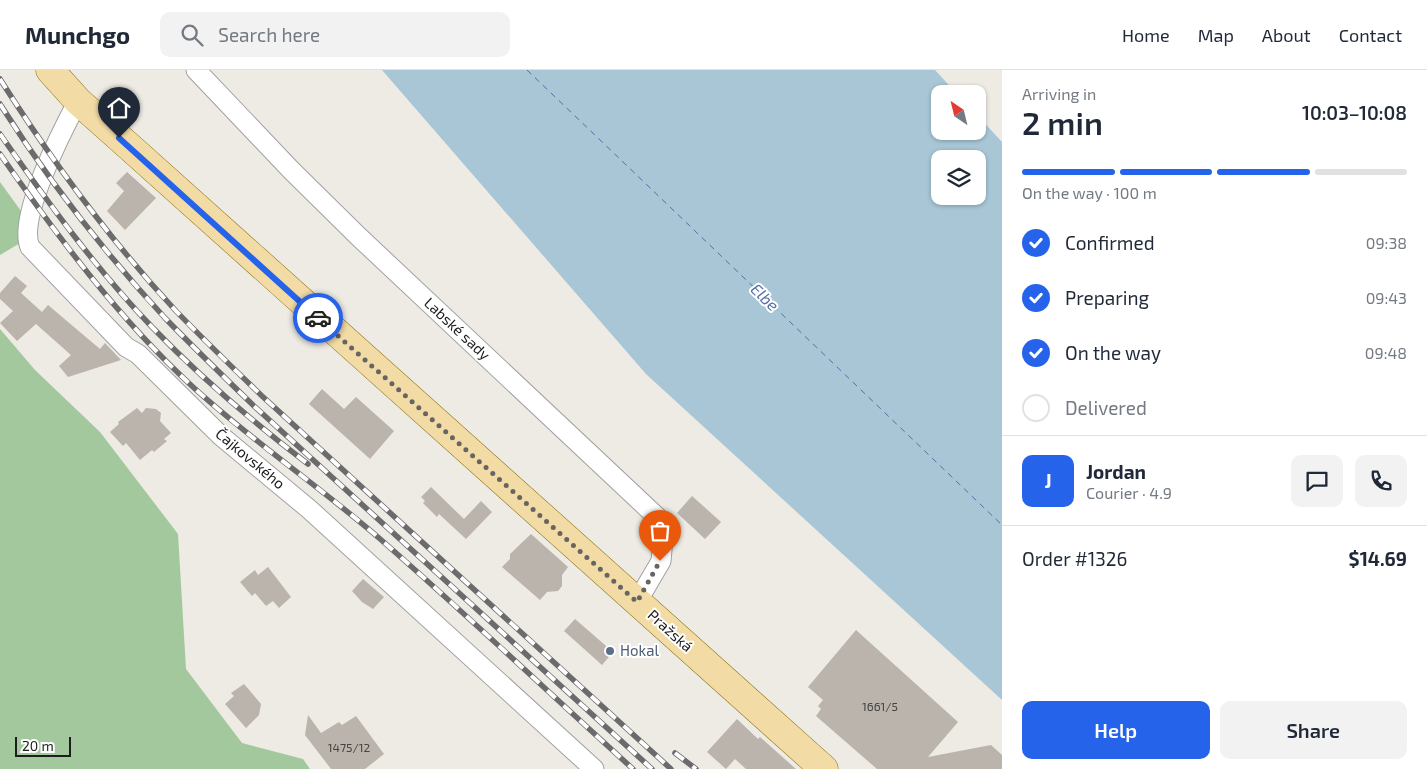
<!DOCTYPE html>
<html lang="en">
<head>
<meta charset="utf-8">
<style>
  body { margin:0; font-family:"Exo 2",sans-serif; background:#f2f2f3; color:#1f2937; height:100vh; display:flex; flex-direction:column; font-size:19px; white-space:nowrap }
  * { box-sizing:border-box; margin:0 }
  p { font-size:16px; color:#747a83 }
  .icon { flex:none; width:28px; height:28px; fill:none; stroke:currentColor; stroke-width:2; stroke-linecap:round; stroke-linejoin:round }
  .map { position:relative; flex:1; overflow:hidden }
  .sheet { display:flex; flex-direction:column; background:#fff; width:425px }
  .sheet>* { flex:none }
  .needle { width:32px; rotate:325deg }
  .tools { position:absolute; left:931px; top:15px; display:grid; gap:10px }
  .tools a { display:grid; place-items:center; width:55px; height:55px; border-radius:10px; background:#fff; box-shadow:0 1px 4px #0004; font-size:25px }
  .scale { position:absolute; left:15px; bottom:12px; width:56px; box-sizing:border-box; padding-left:5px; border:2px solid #1d1d1d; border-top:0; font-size:14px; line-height:18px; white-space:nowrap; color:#1d1d1d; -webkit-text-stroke:4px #fff; paint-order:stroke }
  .pin { position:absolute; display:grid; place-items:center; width:42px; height:42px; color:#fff; margin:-51px -21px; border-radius:50% 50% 50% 0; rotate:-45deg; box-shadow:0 0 5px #0007 }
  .pin .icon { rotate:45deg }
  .courier { position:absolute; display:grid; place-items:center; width:50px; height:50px; margin:-25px; border:4px solid #2563eb; border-radius:50%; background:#fff; color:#222; box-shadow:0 1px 6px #0007 }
  .summary em { font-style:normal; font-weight:600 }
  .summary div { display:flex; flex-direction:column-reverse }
  .summary { display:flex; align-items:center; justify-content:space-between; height:85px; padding:0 20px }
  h1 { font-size:32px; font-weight:600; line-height:38px }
  .bar { display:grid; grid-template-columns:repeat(4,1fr); gap:8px 5px; align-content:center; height:60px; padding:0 20px }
  .bar i { height:6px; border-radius:4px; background:#e0e1e3 }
  .bar .current { background:#2563eb }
  .bar p { grid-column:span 4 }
  .line { display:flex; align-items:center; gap:12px; padding:0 20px; border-top:1px solid #e0e1e3 }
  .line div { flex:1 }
  .round { display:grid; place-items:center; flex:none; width:52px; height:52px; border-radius:10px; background:#f2f2f3 }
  ol { padding:0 20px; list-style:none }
  li { display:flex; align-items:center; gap:15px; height:55px }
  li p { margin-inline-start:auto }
  li .icon { padding:5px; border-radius:50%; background:#2563eb; color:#fff; stroke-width:4 }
  li:last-child { color:#747a83 }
  li i { width:28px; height:28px; border:2px solid #e0e1e3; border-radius:50% }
  .button { display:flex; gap:10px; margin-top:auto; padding:10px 20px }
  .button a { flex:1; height:58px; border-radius:10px; background:#2563eb; color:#fff; font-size:20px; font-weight:600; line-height:58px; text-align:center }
  .button a+a { background:#f2f2f3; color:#1f2937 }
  header { display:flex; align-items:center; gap:30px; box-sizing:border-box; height:70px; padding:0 25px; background:#fff; border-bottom:1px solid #e0e1e3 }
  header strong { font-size:24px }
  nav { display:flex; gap:28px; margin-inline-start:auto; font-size:18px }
  .search { width:350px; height:45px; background:#f2f2f3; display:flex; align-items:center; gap:12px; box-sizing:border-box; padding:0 18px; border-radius:10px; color:#747a83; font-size:19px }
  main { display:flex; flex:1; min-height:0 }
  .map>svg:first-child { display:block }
  .forest { fill:#a3c89d }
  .water { fill:#a8c6d6; fill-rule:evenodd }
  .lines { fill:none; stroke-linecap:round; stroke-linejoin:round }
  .ferry { stroke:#5370a2; stroke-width:1; stroke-dasharray:6 5; stroke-linecap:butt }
  .building { fill:#bab4ad }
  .minor-casing { stroke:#a1a1a1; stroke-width:21 }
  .primary-casing { stroke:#87700f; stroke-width:29 }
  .minor { stroke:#fff; stroke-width:19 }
  .primary { stroke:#f2dba4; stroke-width:28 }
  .rail-casing { stroke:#6b6b6b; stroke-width:5.5 }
  .rail { stroke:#fff; stroke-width:4; stroke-dasharray:11; stroke-linecap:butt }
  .done { stroke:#666563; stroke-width:5; stroke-dasharray:0 9 }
  .route { stroke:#2563eb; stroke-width:6 }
  .service-dot { fill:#5c6f8a; stroke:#fff; stroke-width:2 }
  .labels { text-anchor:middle; stroke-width:4; stroke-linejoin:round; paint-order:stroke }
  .number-label { font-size:12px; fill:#444341 }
  .street-label { font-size:15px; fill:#1d1d1d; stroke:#fff }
  .service-label { font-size:15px; fill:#4e5e75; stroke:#fff; text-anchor:start }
  .water-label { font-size:16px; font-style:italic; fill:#5370a2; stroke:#fff }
</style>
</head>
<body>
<header>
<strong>Munchgo</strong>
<div class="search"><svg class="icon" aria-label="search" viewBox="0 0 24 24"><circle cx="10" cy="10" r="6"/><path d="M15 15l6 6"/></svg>Search here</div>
<nav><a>Home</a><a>Map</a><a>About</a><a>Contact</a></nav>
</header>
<main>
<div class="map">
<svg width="1002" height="699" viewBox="0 0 1002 699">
  <rect width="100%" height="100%" fill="#edebe4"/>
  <!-- forest -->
  <g class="forest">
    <polygon points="0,112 37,163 0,185"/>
    <polygon points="0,259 35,300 100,362 178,464 186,599 242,673 303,689 310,699 0,699"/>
  </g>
  <!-- water -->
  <path class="water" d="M382 0H935L957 24H940V61H978V46L1002 72V630L646 304ZM940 89H978V126H940Z"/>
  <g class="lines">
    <!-- ferry -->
    <polyline class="ferry" points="527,0 1002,455"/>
  </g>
  <!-- building -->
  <g class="building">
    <polygon points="127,102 156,128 125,160 107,141 124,121 116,113"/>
    <polygon points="15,206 27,216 21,223 42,242 48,235 100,279 105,273 121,290 68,307 59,296 71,285 36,254 17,271 0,253 13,241 0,229 0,223"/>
    <polygon points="322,319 344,339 356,327 394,361 370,389 309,334"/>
    <polygon points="137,338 142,343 146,338 156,339 161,343 160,351 171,363 164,369 167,371 154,382 152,380 140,390 126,373 123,376 110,362 119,354 118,352"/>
    <polygon points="431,417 464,449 481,431 492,442 466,469 439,444 437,447 423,433 425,431 421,427"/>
    <polygon points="692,426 721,452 705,469 677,443"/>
    <polygon points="531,464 568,497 562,505 562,516 558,521 547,522 540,530 502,497 510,489 510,484"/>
    <polygon points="268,497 291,527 279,538 273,531 266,536 255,523 252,526 240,512 255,500 258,505"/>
    <polygon points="363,509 384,527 373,539 362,532 352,521"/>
    <polygon points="575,549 613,582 602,595 564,561"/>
    <polygon points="856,560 958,652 928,687 991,675 1002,685 1002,699 877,699 816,646 821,639 818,636 823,630 808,617"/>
    <polygon points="244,614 261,634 259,645 246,658 225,634 234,626 231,623"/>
    <polygon points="308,645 321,663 339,652 342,655 356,646 384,684 365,699 331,699 305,665"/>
    <polygon points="737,649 758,669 760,667 796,699 746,699 735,689 726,699 707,682"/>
  </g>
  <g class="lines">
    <defs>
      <g id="minor">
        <polyline points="196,0 291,100 359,167 657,447 663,469 661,491 637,532"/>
        <path d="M78 31C63 59 17 148 30 177L126 277 138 284 221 366 309 439 594 699"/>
      </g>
      <polyline id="primary" points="50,0 78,31 133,80 824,699"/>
    </defs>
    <!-- minor casing -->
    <use href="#minor" class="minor-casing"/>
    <!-- primary casing -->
    <use href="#primary" class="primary-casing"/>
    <!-- minor -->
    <use href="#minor" class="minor"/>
    <!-- primary -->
    <use href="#primary" class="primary"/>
    <defs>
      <g id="rail">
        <path d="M0 9C52 91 110 170 176 241 204 270 233 298 262 326L671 699"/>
        <path d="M0 34C48 110 104 182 165 248 194 278 224 307 254 336L652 699"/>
        <path d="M0 64C47 131 95 198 152 257 200 307 253 352 308 394"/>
        <path d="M0 84C58 167 118 248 193 317 252 371 319 416 379 468 465 543 548 622 633 699"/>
        <polyline points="675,683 696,699"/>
      </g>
    </defs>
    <!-- rail casing -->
    <use href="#rail" class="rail-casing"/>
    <!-- rail -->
    <use href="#rail" class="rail"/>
  </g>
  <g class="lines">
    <!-- done -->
    <polyline class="done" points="318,248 637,532 660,491"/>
    <!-- route -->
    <polyline class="route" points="119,68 318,248"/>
  </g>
  <!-- markers -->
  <circle class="service-dot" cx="610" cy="581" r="5"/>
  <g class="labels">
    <!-- number labels -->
    <g class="number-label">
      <text x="880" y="641">1661/5</text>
      <text x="349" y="682">1475/12</text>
    </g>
    <!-- street labels -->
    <g class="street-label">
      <text transform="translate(457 259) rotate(43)" y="5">Labské sady</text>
      <text transform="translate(250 389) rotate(40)" y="5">Čajkovského</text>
      <text transform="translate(670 561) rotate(42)" y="5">Pražská</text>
    </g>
    <!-- service labels -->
    <g class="service-label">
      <text x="620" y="586">Hokal</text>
    </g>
    <!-- water labels -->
    <g class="water-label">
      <text transform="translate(765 227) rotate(44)" y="6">Elbe</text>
    </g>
  </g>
</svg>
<div class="tools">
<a><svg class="needle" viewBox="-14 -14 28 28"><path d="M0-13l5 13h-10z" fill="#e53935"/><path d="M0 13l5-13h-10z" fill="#747a83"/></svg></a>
<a><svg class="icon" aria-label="layers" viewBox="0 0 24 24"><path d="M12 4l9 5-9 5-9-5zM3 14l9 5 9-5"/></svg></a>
</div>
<div class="scale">20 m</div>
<div class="pin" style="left:660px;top:491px;background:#ea580c"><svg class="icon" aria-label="bag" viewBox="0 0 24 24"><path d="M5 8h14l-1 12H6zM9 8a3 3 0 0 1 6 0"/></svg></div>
<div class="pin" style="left:119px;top:68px;background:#1f2937"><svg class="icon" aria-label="home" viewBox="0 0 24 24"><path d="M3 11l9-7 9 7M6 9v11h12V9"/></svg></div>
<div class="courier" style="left:318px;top:248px"><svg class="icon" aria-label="car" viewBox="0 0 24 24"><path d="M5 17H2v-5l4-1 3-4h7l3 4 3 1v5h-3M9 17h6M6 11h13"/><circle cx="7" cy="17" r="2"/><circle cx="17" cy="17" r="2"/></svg></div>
</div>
<section class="sheet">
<div class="summary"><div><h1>2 min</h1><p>Arriving in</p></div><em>10:03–10:08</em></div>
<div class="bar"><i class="current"></i><i class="current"></i><i class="current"></i><i></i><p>On the way · 100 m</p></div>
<ol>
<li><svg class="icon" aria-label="check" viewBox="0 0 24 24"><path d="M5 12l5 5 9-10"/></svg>Confirmed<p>09:38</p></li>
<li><svg class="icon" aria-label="check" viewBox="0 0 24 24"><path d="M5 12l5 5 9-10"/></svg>Preparing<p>09:43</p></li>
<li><svg class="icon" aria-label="check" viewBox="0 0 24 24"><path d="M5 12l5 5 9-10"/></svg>On the way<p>09:48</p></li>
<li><i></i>Delivered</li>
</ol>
<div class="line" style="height:90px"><b class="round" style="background:#2563eb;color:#fff">J</b><div><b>Jordan</b><p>Courier · 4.9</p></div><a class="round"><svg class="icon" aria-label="chat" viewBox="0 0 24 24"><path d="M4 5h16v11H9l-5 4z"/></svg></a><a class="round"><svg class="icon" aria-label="phone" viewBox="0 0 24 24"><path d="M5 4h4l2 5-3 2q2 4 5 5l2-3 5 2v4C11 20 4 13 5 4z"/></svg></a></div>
<div class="line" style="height:65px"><div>Order #1326</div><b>$14.69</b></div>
<div class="button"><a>Help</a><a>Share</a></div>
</section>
</main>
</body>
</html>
